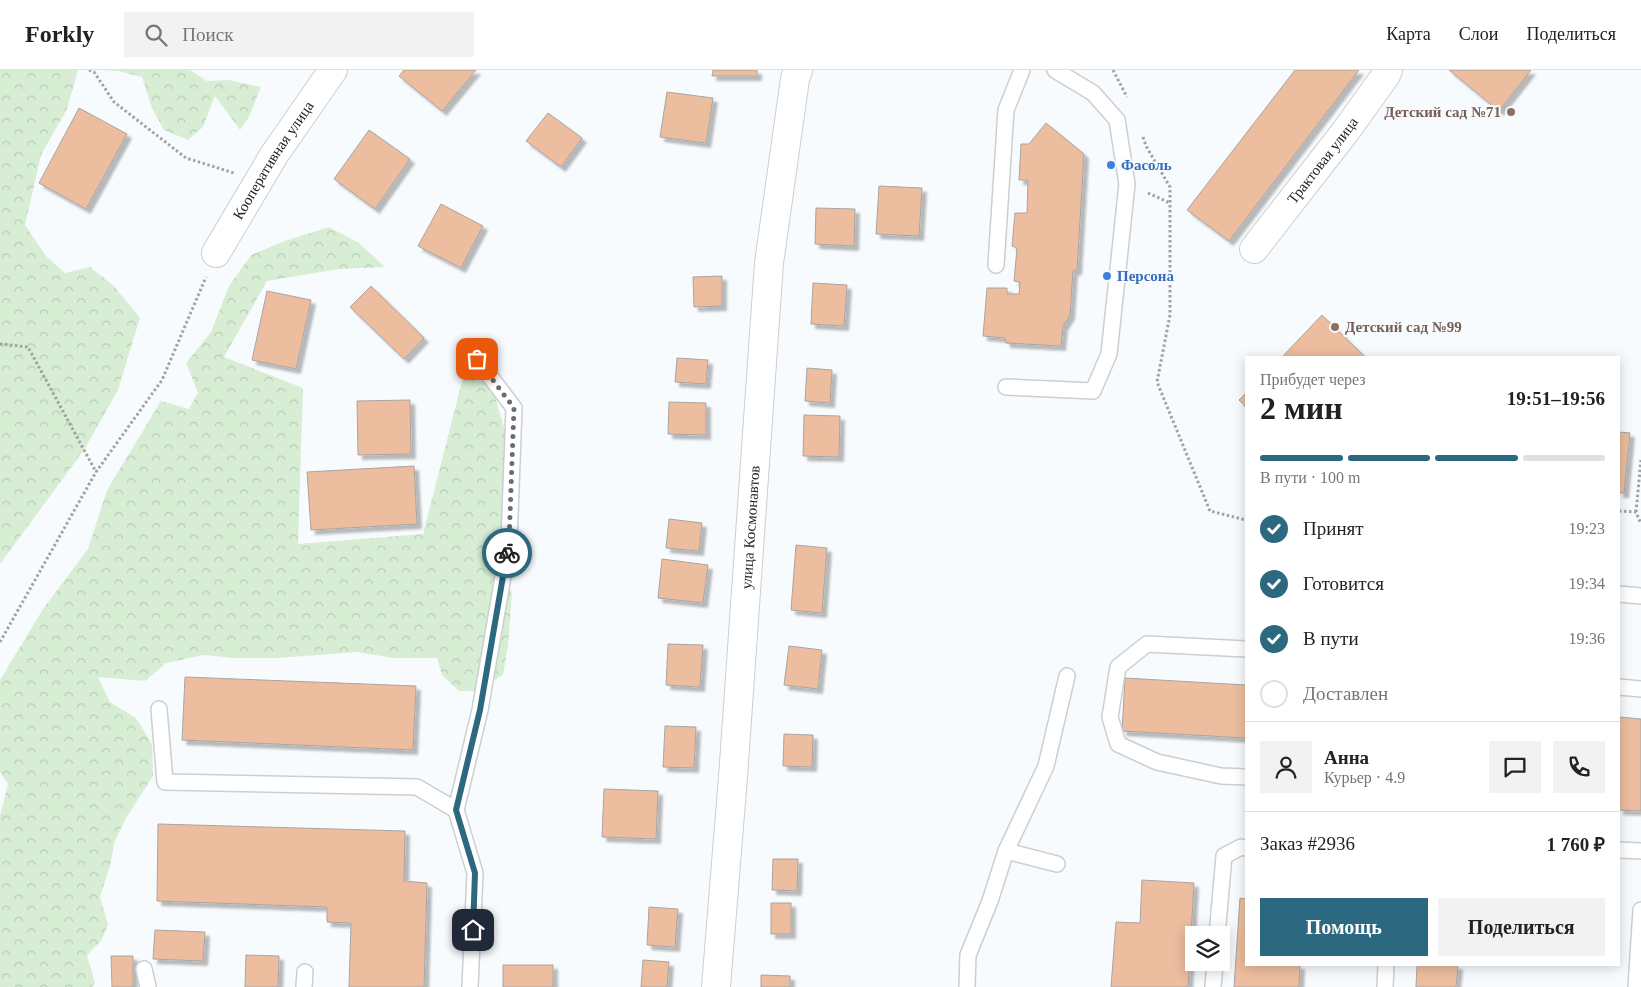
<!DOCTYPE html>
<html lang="ru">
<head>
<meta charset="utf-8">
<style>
  body { margin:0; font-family:"Times New Roman",serif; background:#f2f2f2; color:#222; height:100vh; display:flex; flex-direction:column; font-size:19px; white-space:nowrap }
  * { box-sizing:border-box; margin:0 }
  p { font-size:16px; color:#767676 }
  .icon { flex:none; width:28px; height:28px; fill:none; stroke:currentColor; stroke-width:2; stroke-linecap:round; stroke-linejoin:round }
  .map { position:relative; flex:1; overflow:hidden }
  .details { position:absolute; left:1245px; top:286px; width:375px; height:610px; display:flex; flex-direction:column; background:#fff; border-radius:0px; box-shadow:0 2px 12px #0003 }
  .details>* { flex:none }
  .buttons { position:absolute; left:1185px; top:856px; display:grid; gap:10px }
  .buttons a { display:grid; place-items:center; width:45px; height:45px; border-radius:0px; background:#fff; box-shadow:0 2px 12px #0003; font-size:25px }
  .pin { position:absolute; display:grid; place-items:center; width:42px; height:42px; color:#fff; margin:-21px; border-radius:10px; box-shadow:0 2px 8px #0006 }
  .courier { position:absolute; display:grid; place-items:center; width:50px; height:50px; margin:-25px; border:4px solid #2c687f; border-radius:50%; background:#fff; color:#222; box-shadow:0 1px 6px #0007 }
  .summary em { font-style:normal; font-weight:700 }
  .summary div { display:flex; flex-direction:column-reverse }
  .summary { display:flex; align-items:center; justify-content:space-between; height:85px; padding:0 15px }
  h1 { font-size:32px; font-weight:700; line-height:38px }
  .bar { display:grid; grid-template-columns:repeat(4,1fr); gap:8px 5px; align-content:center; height:60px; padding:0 15px }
  .bar i { height:6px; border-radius:4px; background:#e0e0e0 }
  .bar .current { background:#2c687f }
  .bar p { grid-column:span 4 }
  .line { display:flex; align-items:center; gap:12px; padding:0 15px; border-top:1px solid #e0e0e0 }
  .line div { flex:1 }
  .round { display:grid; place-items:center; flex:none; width:52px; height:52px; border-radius:0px; background:#f2f2f2 }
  ol { padding:0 15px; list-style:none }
  li { display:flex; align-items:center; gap:15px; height:55px }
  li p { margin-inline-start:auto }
  li .icon { padding:5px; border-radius:50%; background:#2c687f; color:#fff; stroke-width:4 }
  li:last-child { color:#767676 }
  li i { width:28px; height:28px; border:2px solid #e0e0e0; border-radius:50% }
  .action { display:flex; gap:10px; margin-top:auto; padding:10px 15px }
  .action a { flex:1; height:58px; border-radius:0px; background:#2c687f; color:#fff; font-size:20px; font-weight:700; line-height:58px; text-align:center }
  .action a+a { background:#f2f2f2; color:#222 }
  header { display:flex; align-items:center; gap:30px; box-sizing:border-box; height:70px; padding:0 25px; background:#fff; border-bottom:1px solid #e0e0e0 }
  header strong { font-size:24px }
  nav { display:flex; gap:28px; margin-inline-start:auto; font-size:18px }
  .search { width:350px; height:45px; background:#f2f2f2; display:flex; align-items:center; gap:12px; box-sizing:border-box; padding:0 18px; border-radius:0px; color:#767676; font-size:19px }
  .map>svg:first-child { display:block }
  .forest { fill:url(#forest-crowns) }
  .building { fill:#ecbd9e; stroke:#aaa4a1; filter:url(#shadow) }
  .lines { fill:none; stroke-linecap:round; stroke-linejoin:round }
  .service-casing { stroke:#cacfd3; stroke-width:18 }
  .minor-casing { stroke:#cacfd3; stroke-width:30 }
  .path { stroke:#a0a2a5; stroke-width:3; stroke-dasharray:2.5 2.5; stroke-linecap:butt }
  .service { stroke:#fff; stroke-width:15 }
  .minor { stroke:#fff; stroke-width:28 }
  .done { stroke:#6a6c6e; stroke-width:5; stroke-dasharray:0 9 }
  .route { stroke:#2c687f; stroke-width:6 }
  .education-dot { fill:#8d6e63; stroke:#f8fbfe; stroke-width:2 }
  .shop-dot { fill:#3f7fe0; stroke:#f8fbfe; stroke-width:2 }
  .labels { text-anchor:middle; stroke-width:4; stroke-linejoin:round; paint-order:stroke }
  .education-label { font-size:15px; font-weight:bold; fill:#785e54; stroke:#f8fbfe; text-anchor:end }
  .street-label { font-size:15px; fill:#1e1f21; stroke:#f8fbfe }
  .shop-label { font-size:15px; font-weight:bold; fill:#366cbe; stroke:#f8fbfe; text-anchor:start }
</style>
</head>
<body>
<header>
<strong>Forkly</strong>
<div class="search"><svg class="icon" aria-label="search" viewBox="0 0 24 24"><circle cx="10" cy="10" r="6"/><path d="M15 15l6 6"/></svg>Поиск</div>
<nav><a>Карта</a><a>Слои</a><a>Поделиться</a></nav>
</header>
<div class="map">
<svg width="1641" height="917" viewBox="0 0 1641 917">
  <defs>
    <pattern id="forest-crowns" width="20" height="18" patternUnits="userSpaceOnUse" patternTransform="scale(1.25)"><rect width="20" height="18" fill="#d7eed4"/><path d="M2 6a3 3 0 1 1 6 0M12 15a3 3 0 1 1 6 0" fill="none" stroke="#b8ccb6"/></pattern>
    <filter id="shadow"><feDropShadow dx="4.5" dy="4.5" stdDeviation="1" flood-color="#0004"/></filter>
  </defs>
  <rect width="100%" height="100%" fill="#f8fbfe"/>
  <!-- forest -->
  <g class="forest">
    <polygon points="0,0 78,0 67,39 41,85 25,155 46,186 65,203 90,197 114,216 140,248 118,320 84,380 0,494"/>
    <polygon points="102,0 190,0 207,11 229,10 261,17 249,47 240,60 215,26 203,57 188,70 164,60 152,38 142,7 118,1"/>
    <polygon points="329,157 359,173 385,197 339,199 267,211 224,287 303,318 298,474 423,464 469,284 495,327 513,387 504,452 493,478 512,523 508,576 503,605 477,621 459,621 442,605 437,588 393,588 357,582 278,588 233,588 204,585 166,593 145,611 98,607 110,632 136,648 152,674 153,706 125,750 114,773 111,792 100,827 108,855 101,871 87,885 95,913 92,917 0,917 0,746 8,714 0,702 0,610 43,539 88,479 107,420 161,331 189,339 198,323 186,293 211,262 229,216 251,185 285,171"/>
  </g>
  <!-- building -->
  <g class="building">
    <polygon points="404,0 476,0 442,41 399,6"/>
    <polygon points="713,0 757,0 757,6 712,6"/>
    <polygon points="1295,0 1359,0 1229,171 1187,140"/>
    <polygon points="1449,0 1531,0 1499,41"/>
    <polygon points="667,22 713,28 706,73 660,67"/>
    <polygon points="79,38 127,64 86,139 39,113"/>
    <polygon points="548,43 582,68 561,97 526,71"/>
    <polygon points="1046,53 1084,84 1077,200 1073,201 1070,245 1063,256 1061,276 1006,273 1005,268 983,266 987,218 1007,218 1007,224 1019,224 1020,212 1014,211 1017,178 1012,176 1015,143 1027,143 1028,110 1019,110 1021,74 1029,74"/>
    <polygon points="369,60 410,89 375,139 334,109"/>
    <polygon points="879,116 922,118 919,166 876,164"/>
    <polygon points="441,134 483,156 461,198 418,176"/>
    <polygon points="816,138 855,139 854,176 815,174"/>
    <polygon points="722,206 722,236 694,237 693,207"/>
    <polygon points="813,213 847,215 844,256 811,254"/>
    <polygon points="371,216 424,268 404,289 350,237"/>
    <polygon points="267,221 311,230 296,299 252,290"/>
    <polygon points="1322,245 1366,288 1281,288"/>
    <polygon points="677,288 708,290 706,314 675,312"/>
    <polygon points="807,298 832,300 830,333 805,331"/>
    <polygon points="1246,323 1246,337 1239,330"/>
    <polygon points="410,330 411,384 358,385 357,331"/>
    <polygon points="669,332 706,333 706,365 668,364"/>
    <polygon points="804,345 840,346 839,387 803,386"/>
    <polygon points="1619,362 1630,363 1624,423 1619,423"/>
    <polygon points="414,396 417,454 311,460 307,402"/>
    <polygon points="669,449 702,453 699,481 666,478"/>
    <polygon points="796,475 827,478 822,543 791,540"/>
    <polygon points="662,489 708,495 703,533 658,528"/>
    <polygon points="668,574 703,575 700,617 666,615"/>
    <polygon points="789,576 822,580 818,619 784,615"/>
    <polygon points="185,607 416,616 413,680 182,670"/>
    <polygon points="1125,608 1246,615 1246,668 1122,661"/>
    <polygon points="1619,647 1641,649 1641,741 1619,740"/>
    <polygon points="665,656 696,657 694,698 663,697"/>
    <polygon points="784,664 813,665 812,697 783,696"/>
    <polygon points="604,719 658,721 656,769 602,767"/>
    <polygon points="158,754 405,761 404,811 427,813 424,917 349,917 351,853 327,852 327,837 157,831"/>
    <polygon points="773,789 798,789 797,821 772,820"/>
    <polygon points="1142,810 1194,813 1188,917 1111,917 1116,852 1140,853"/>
    <polygon points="1240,828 1246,829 1246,895 1300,895 1299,917 1234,917"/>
    <rect x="771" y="833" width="20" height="31"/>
    <polygon points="649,837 678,839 675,877 647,875"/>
    <polygon points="155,860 205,862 203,891 153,889"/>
    <polygon points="246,885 279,886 278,917 245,917"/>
    <polygon points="111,886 133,886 133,917 112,917"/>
    <polygon points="643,890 669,892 667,917 641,917"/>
    <rect x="503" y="895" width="50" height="22"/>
    <polygon points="1417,895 1458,895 1456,917 1416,917"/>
    <polygon points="761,905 790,906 790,917 761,917"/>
  </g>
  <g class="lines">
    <defs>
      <g id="service">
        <polyline points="996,195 1006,40 1022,0"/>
        <polyline points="1006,317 1093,321 1109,284 1127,114 1117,50 1093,23 1055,0"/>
        <polyline points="1619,524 1641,526"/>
        <polyline points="1246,579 1147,574 1118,597 1110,647 1118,674 1157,692 1221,706 1246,707"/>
        <polyline points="1619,617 1641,619"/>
        <polyline points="159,639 165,712 417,717 456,740 475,803 470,917"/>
        <polyline points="456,740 480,640 509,472 514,338 477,289"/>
        <polyline points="1619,780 1641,781"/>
        <polyline points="1057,794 1006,781 1046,696 1067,606"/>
        <polyline points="1217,865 1224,786 1241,777 1246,778"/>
        <polyline points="144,899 148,917"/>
        <polyline points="967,916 968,885 990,831 1006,781"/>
        <polyline points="304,917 305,902"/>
        <polyline points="1213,917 1215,892"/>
        <polyline points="1385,917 1386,895"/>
        <polyline points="1636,917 1641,840"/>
      </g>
      <g id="minor">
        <path id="s1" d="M1254 179 1345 62 1386 5 1388 0"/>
        <path id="s2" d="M216 183 274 85 333 0"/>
        <path id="s3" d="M716 917 733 707 769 193 795 9 798 0"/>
      </g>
    </defs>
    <!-- service casing -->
    <use href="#service" class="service-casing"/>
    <!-- minor casing -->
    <use href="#minor" class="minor-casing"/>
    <!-- path -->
    <g class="path">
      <polyline points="89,0 94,2 114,32 186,88 234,103"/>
      <polyline points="1113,0 1127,27"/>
      <polyline points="1143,67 1146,76 1170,117 1170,245 1157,312 1210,441 1246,450"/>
      <polyline points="1148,123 1170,133"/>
      <polyline points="0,274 28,277 96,402"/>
      <polyline points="1619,441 1636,442 1641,454"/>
      <polyline points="1636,442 1641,390"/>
      <polyline points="0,572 96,402 162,310 206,207"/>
    </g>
    <!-- service -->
    <use href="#service" class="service"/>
    <!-- minor -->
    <use href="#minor" class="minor"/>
  </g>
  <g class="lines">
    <!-- done -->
    <polyline class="done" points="477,289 514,338 509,472 507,483"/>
    <!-- route -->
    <polyline class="route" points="473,860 475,803 456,740 480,640 507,483"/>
  </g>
  <!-- markers -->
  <g class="education-dot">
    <circle cx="1511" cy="42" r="5"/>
    <circle cx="1335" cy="257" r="5"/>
  </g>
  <g class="shop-dot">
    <circle cx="1111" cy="95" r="5"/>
    <circle cx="1107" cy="206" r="5"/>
  </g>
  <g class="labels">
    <!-- education labels -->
    <g class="education-label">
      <text x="1501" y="47">Детский сад №71</text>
      <text x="1345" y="262" text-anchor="start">Детский сад №99</text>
    </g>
    <!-- street labels -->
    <g class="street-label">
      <text dy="5" stroke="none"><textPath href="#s1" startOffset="112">Трактовая улица</textPath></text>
      <text dy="5" stroke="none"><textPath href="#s2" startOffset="109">Кооперативная улица</textPath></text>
      <text dy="5" stroke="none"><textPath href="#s3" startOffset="461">улица Космонавтов</textPath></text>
    </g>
    <!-- shop labels -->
    <g class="shop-label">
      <text x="1121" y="100">Фасоль</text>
      <text x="1117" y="211">Персона</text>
    </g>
  </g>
</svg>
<div class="buttons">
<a><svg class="icon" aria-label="layers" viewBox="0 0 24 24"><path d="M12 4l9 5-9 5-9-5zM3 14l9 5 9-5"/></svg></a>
</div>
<div class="pin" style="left:477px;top:289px;background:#ea580c"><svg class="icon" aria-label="bag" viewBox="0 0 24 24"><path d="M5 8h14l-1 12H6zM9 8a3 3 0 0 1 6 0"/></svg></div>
<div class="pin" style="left:473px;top:860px;background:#1f2937"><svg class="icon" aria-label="home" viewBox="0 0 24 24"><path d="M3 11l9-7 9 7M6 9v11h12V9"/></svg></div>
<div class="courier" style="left:507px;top:483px"><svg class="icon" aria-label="bike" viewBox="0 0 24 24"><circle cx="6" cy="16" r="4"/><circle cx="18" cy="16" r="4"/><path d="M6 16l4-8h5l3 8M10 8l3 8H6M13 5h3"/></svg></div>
<section class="details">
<div class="summary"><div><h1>2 мин</h1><p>Прибудет через</p></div><em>19:51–19:56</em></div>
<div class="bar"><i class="current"></i><i class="current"></i><i class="current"></i><i></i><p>В пути · 100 m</p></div>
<ol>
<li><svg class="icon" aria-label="check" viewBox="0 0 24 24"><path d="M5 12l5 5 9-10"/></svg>Принят<p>19:23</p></li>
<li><svg class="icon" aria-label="check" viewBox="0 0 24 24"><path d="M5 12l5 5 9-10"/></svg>Готовится<p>19:34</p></li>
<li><svg class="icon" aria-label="check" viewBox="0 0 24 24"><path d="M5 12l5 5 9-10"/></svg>В пути<p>19:36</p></li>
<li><i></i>Доставлен</li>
</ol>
<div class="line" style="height:90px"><a class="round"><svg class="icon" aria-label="person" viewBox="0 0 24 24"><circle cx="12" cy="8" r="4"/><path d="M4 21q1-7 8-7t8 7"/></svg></a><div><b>Анна</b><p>Курьер · 4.9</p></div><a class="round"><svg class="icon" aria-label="chat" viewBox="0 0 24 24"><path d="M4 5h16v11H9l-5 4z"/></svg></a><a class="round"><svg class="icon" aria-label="phone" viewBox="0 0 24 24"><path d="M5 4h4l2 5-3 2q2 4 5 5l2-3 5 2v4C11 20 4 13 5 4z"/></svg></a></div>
<div class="line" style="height:65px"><div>Заказ #2936</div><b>1 760 ₽</b></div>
<div class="action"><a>Помощь</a><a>Поделиться</a></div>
</section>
</div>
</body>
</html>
